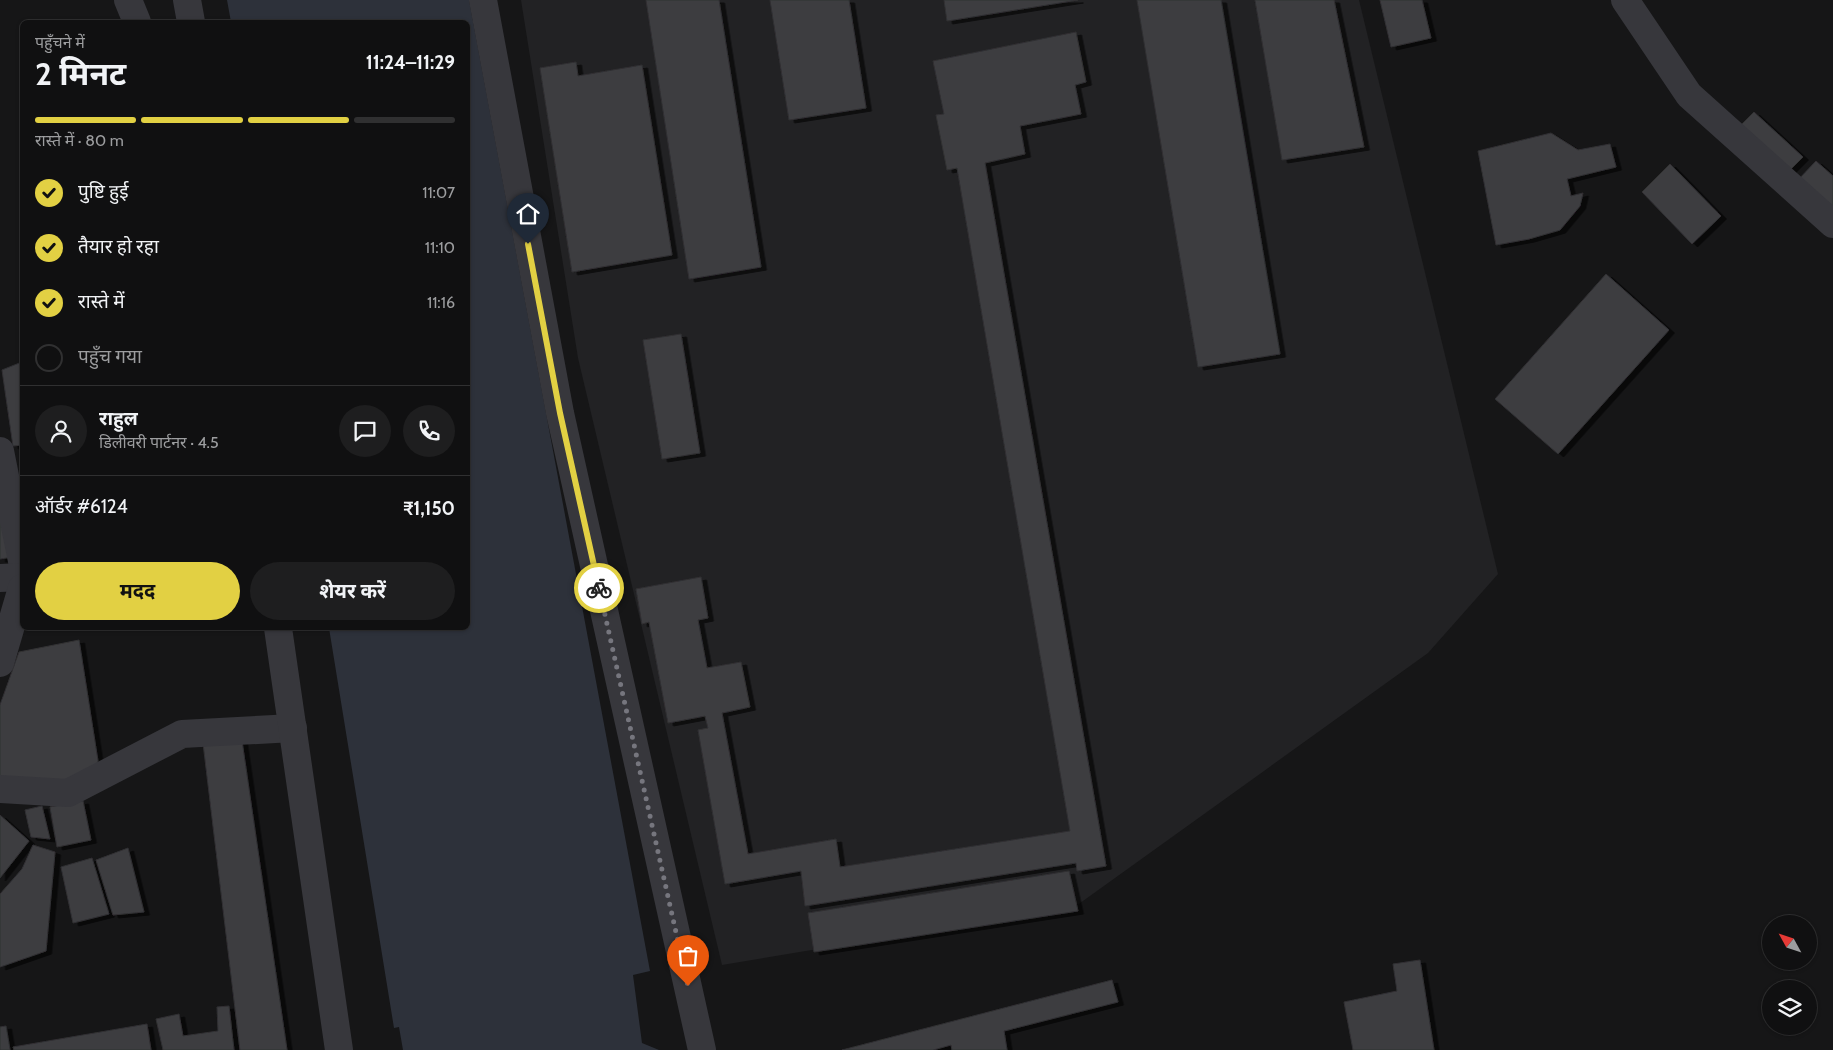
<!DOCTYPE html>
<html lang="hi">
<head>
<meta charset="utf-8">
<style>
  body { margin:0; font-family:Cabin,"Noto Sans Devanagari",sans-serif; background:#1e1e1f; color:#f1f3f6; height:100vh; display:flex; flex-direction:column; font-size:19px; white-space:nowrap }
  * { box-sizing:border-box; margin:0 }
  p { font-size:16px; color:#9c9d9f }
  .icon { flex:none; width:28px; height:28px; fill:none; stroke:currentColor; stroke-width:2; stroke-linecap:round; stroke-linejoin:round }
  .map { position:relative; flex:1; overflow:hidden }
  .details { position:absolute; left:20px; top:20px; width:450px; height:610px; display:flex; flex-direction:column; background:#101011; border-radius:8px; box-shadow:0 1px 4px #0004,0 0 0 1px #303031 }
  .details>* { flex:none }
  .needle { width:32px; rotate:310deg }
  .fabs { position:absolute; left:1762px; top:915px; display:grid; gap:10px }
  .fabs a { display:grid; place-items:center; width:55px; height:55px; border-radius:50%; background:#101011; box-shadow:0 1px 4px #0004,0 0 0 1px #303031; font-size:25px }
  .pin { position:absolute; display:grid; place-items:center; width:42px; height:42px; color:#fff; margin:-51px -21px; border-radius:50% 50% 50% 0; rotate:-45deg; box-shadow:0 0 5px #0007 }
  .pin .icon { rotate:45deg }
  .courier { position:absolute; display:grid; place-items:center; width:50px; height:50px; margin:-25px; border:4px solid #e2d043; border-radius:50%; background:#fff; color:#222; box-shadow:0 1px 6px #0007 }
  .overview em { font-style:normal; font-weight:700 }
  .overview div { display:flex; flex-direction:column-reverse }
  .overview { display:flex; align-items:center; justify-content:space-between; height:85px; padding:0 15px }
  h1 { font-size:32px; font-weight:700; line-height:38px }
  .bar { display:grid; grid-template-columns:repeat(4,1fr); gap:8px 5px; align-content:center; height:60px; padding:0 15px }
  .bar i { height:6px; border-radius:4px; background:#303031 }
  .bar .on { background:#e2d043 }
  .bar p { grid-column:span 4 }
  .line { display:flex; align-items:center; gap:12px; padding:0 15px; border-top:1px solid #303031 }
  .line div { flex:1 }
  .round { display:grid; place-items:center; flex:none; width:52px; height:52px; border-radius:26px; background:#1e1e1f }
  ol { padding:0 15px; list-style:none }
  li { display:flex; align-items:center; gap:15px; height:55px }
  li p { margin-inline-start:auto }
  li .icon { padding:5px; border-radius:50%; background:#e2d043; color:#111; stroke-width:4 }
  li:last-child { color:#9c9d9f }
  li i { width:28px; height:28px; border:2px solid #303031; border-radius:50% }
  .button { display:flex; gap:10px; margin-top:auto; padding:10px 15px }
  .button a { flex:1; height:58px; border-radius:30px; background:#e2d043; color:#111; font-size:20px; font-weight:700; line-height:58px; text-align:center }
  .button a+a { background:#1e1e1f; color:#f1f3f6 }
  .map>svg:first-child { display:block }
  .built { fill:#222224 }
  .water { fill:#2d313a }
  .building { fill:#3d3e41; stroke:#313033; filter:url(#shadow) }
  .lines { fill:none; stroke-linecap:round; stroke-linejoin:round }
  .minor { stroke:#37373c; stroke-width:28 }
  .tertiary { stroke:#37373c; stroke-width:28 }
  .done { stroke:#76767e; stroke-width:5; stroke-dasharray:0 9 }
  .route { stroke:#e2d043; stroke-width:6 }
</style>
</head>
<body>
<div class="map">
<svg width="1833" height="1050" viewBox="0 0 1833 1050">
  <defs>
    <filter id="shadow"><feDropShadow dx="5.5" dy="3" stdDeviation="0" flood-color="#0009"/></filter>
  </defs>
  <rect width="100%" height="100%" fill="#161617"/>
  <!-- built -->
  <polygon class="built" points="521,0 1359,0 1498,574 1428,653 1076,906 722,965 578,358"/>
  <!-- water -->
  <polygon class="water" points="227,0 469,0 650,971 633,975 642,1043 659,1050 403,1050 399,1027 394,1028 329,628 468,628 468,22 231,22"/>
  <!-- building -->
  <g class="building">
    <polygon points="646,0 719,0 761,267 689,279"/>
    <polygon points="770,0 849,0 866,108 789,120"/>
    <polygon points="944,0 1078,0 947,21"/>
    <polygon points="1137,0 1221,0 1280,354 1198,367"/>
    <polygon points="1255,0 1334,0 1364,147 1282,160"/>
    <polygon points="1380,0 1422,0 1431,38 1391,47"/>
    <polygon points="1076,32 1086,82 1075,85 1081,114 1020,126 1025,154 985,163 1106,866 1077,871 1076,863 805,906 801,871 725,884 698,730 708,728 705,716 668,723 649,622 642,624 636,589 701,577 708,618 698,620 707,668 741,662 750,707 722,713 748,854 836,839 840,867 1070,831 957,168 947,170 936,115 944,114 933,61"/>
    <polygon points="576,62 578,76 642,65 672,255 572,272 540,68"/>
    <polygon points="1754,112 1803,157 1789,171 1740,126"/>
    <polygon points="1551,133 1578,150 1610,144 1616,167 1567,179 1571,196 1583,193 1580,206 1560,230 1529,239 1496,245 1478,151"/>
    <polygon points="1816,161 1833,176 1833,212 1798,180"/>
    <polygon points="1670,164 1721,216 1692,244 1642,192"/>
    <polygon points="1606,274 1669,330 1558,454 1495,399"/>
    <polygon points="681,334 700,453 662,459 643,340"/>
    <polygon points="22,362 22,445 13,446 2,370"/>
    <polygon points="0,489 12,557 0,559"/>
    <polygon points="79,640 98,761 89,782 0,783 0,705 19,652"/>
    <polygon points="241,734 287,1050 240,1050 203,743"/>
    <polygon points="83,801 91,840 57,847 50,807"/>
    <polygon points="42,806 50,839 31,837 25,810"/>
    <polygon points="0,815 29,841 0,878"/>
    <polygon points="33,845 55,852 46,951 0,967 0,894 22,869"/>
    <polygon points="128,848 144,912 113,915 96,860"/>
    <polygon points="92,858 109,914 73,923 61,867"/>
    <polygon points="1069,871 1078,911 814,952 808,913"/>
    <polygon points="1420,960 1434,1050 1353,1050 1344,1002 1397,991 1393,964"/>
    <polygon points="1112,980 1118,1002 1004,1031 1007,1050 952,1050 951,1045 933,1050 842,1050"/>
    <polygon points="229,1006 234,1050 163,1050 156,1019 179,1014 183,1036 218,1031 217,1007"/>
    <polygon points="147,1024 151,1050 14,1050 13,1047"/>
    <polygon points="6,1026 10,1050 0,1050 0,1027"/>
  </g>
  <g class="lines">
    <!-- minor -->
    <g class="minor">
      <polyline points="128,0 137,22"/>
      <polyline points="1625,0 1689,95 1833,224"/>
      <polyline points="0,451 22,561"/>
      <polyline points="0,578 22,577"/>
      <polyline points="0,663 22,588"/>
      <polyline points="0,789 68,793 182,734 293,728"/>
    </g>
    <!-- tertiary -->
    <g class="tertiary">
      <polyline points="187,0 191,22"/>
      <polyline points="483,0 560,413 702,1050"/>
      <polyline points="278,628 339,1050"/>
    </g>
  </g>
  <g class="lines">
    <!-- done -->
    <polyline class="done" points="599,588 688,986"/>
    <!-- route -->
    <polyline class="route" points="528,244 560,413 599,588"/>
  </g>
</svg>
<div class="fabs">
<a><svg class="needle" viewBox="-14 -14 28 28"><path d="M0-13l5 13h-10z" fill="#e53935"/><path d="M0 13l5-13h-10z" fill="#9c9d9f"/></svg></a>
<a><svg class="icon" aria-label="layers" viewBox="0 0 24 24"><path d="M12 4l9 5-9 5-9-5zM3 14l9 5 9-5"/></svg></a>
</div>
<div class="pin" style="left:688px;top:986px;background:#ea580c"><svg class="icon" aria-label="bag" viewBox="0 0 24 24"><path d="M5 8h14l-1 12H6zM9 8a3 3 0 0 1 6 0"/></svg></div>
<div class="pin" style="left:528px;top:244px;background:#1f2937"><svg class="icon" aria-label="home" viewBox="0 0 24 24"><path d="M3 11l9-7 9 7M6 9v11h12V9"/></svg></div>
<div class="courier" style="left:599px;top:588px"><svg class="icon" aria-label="bike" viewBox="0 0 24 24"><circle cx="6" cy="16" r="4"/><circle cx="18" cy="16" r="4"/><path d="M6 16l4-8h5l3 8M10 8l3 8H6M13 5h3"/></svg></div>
<section class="details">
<div class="overview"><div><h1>2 मिनट</h1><p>पहुँचने में</p></div><em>11:24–11:29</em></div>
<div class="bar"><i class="on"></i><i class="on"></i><i class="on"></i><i></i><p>रास्ते में · 80 m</p></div>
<ol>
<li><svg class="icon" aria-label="check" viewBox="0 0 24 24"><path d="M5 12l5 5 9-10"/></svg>पुष्टि हुई<p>11:07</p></li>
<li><svg class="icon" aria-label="check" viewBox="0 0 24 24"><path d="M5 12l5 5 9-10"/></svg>तैयार हो रहा<p>11:10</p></li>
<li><svg class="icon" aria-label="check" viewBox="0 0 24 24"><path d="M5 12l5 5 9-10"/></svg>रास्ते में<p>11:16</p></li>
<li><i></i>पहुँच गया</li>
</ol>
<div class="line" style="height:90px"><a class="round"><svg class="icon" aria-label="person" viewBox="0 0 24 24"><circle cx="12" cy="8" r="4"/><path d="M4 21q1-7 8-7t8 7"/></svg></a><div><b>राहुल</b><p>डिलीवरी पार्टनर · 4.5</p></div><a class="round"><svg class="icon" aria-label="chat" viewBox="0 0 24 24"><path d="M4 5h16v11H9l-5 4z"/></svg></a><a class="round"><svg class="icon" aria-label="phone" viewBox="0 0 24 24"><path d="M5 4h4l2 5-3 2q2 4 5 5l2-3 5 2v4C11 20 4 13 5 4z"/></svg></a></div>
<div class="line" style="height:65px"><div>ऑर्डर #6124</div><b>₹1,150</b></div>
<div class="button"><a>मदद</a><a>शेयर करें</a></div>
</section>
</div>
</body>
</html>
